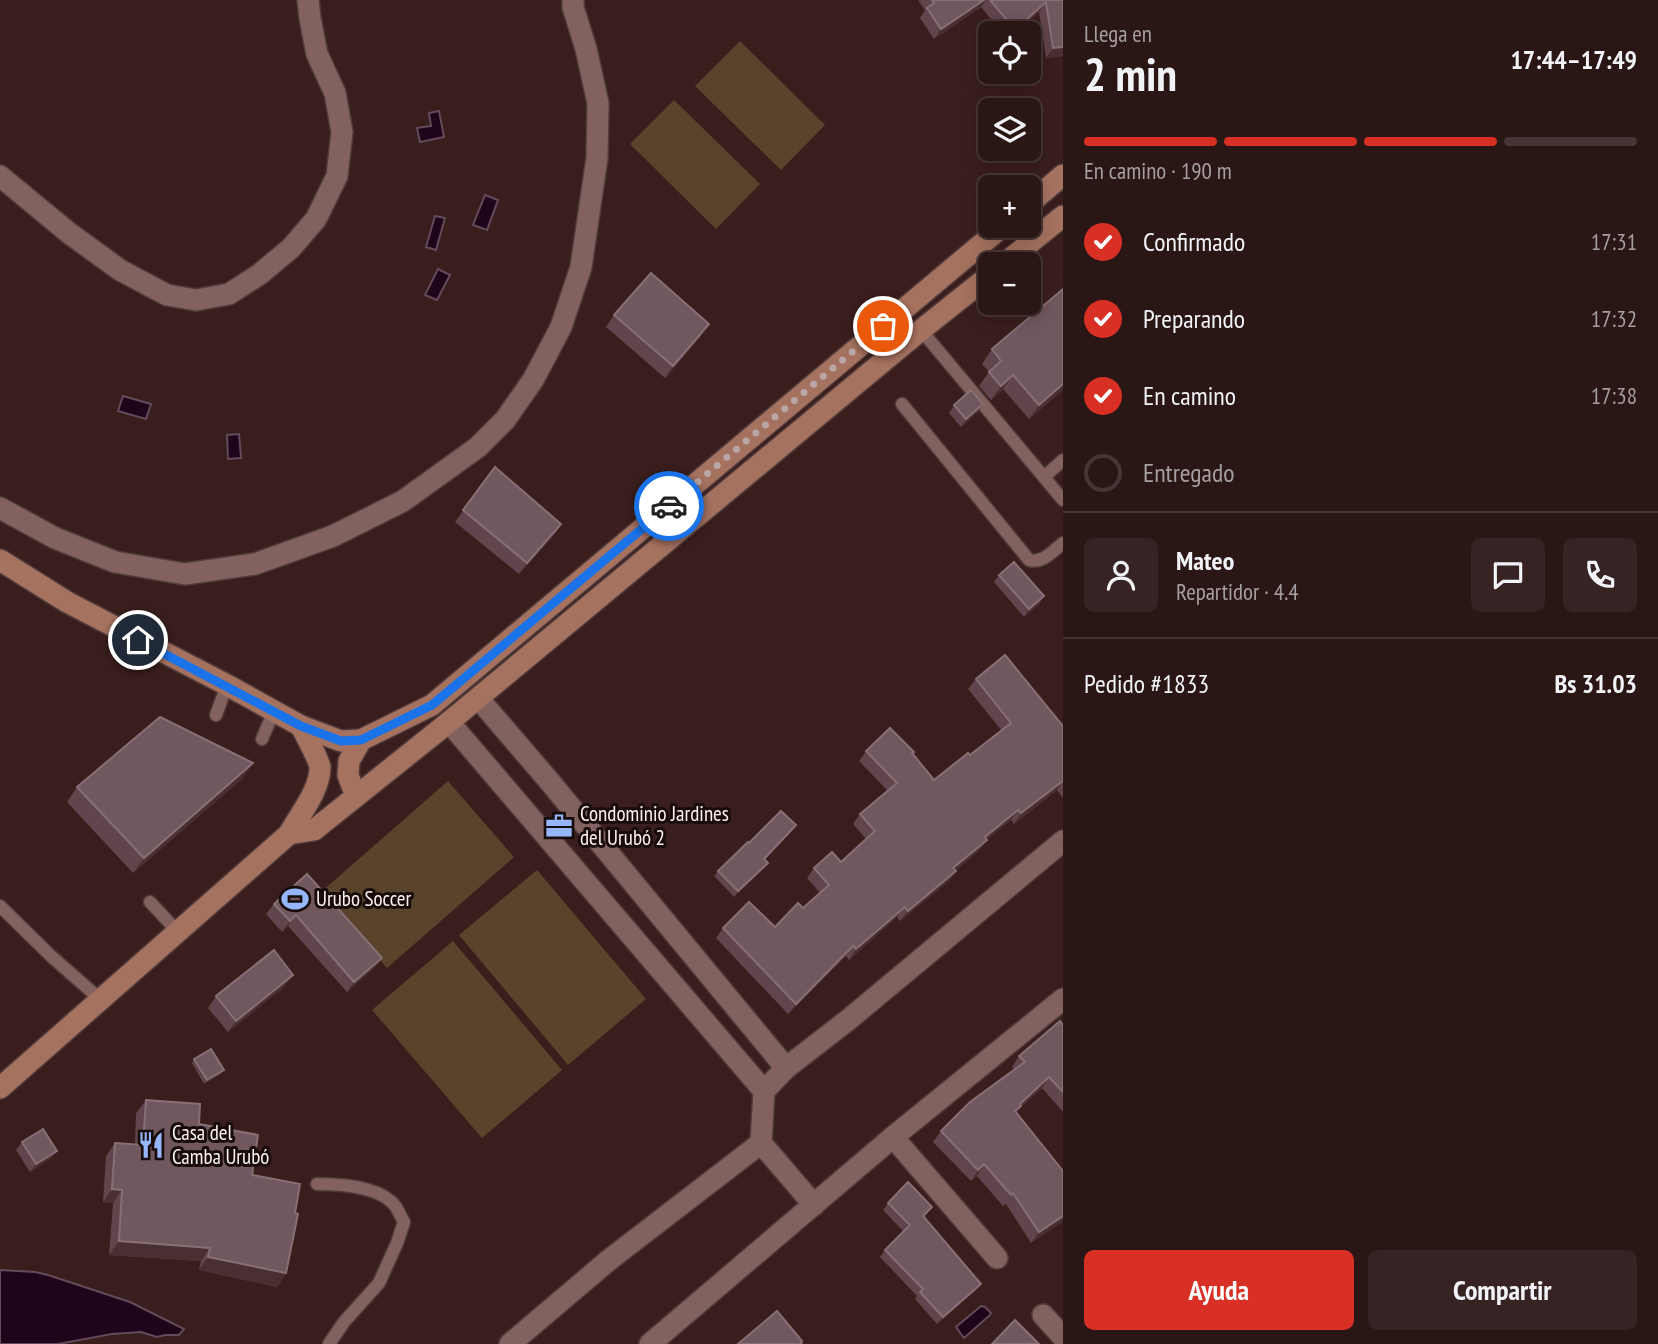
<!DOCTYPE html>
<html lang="es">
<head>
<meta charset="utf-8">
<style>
  body { margin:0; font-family:"PT Sans Narrow",sans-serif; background:#372323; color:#f1f3f6; height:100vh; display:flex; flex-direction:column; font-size:26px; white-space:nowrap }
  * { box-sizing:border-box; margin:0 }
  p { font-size:23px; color:#a69fa1 }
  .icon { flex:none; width:38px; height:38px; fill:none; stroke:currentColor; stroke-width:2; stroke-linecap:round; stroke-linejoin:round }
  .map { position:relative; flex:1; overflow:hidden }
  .details { display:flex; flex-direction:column; background:#2b1616; width:595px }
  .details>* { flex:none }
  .controls { position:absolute; left:978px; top:21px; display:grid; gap:14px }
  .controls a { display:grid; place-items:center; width:63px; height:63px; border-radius:10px; background:#2b1616; box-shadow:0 4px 18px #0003,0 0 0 2px #473535; font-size:35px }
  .pin { position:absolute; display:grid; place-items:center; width:60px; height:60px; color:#fff; margin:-30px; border:4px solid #fff; border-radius:50%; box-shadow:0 2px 7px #0007 }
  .courier { position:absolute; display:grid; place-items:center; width:70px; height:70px; margin:-35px; border:5px solid #1a73e8; border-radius:50%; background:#fff; color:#222; box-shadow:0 2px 9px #0007 }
  .summary em { font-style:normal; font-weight:600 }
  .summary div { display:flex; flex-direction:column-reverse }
  .summary { display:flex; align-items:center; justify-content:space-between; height:119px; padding:0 21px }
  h1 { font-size:46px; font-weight:600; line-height:52px }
  .bar { display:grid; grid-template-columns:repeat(4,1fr); gap:10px 7px; align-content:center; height:84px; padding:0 21px }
  .bar i { height:9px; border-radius:5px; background:#473535 }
  .bar .selected { background:#d93025 }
  .bar p { grid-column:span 4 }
  .line { display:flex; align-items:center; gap:18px; padding:0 21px; border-top:2px solid #473535 }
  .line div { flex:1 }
  .round { display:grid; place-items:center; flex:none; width:74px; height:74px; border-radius:10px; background:#372323 }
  ol { padding:0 21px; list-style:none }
  li { display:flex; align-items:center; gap:21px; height:77px }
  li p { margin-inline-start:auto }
  li .icon { padding:7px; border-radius:50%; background:#d93025; color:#fff; stroke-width:4 }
  li:last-child { color:#a69fa1 }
  li i { width:38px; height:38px; border:4px solid #473535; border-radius:50% }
  .action { display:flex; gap:14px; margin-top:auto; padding:14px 21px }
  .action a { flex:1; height:80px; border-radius:10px; background:#d93025; color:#fff; font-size:28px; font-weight:600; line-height:80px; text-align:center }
  .action a+a { background:#372323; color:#f1f3f6 }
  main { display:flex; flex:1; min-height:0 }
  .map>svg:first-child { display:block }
  .green { fill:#59442b }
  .water { fill:#20041a; stroke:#624b5a; stroke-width:2 }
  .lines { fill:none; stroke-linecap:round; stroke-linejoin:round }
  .lane-casing { stroke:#503a3a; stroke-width:15 }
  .street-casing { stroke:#503a3a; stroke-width:24 }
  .secondary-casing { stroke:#503a3a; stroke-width:24 }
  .lane { stroke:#82625f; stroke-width:12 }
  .street { stroke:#82625f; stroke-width:21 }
  .secondary { stroke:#a67260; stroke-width:21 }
  .wall { fill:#60454c }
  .shaded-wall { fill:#492e32 }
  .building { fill:#71575e; stroke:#877075; stroke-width:2 }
  .done { stroke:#b8a7a6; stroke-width:7; stroke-dasharray:0 12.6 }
  .route { stroke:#1a73e8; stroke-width:9 }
  .labels { text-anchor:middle; stroke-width:6; stroke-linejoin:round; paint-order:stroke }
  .poi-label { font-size:21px; fill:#fdf1f0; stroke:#180c0b; text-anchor:start }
</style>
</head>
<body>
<main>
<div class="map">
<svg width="1063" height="1344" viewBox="0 0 1063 1344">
  <rect width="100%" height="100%" fill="#391e1d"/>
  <!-- green -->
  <g class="green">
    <polygon points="740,41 825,125 781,170 695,86"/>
    <polygon points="674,100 760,184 716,229 630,144"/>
    <polygon points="448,781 514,857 387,968 321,892"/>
    <polygon points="537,870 646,999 568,1065 459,935"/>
    <polygon points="453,941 562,1070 482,1138 372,1010"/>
  </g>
  <!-- water -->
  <g class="water">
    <polygon points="439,111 444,137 420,142 417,128 431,126 429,113"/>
    <polygon points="485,195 498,200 487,230 473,225"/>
    <polygon points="435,216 445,218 436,250 426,247"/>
    <polygon points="438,269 450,275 437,300 425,295"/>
    <polygon points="123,396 151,404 146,419 118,411"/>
    <polygon points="239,434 241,458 228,459 227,435"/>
    <polygon points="0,1270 35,1272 48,1275 130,1302 184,1329 179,1335 165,1335 157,1337 141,1332 112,1334 58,1344 0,1344"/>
    <polygon points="981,1306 985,1307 991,1313 990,1315 964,1338 956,1327"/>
  </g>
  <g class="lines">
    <defs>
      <g id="lane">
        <polyline points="921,330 1063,500"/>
        <path d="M902 404 1029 560C1042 564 1053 551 1063 543"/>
        <polyline points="1044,477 1063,460"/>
        <polyline points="216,715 227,685"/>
        <polyline points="262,739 274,711"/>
        <polyline points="150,902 178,932"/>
        <polyline points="0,906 51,956 101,1000"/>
        <path d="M317 1184C341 1184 381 1186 396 1207 399 1212 401 1217 404 1222L397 1243 379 1283 344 1322 329 1344"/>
      </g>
      <g id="street">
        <polyline points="0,176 69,233 120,270 167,295 196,300 229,294 260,274 291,248 316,219 337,176 342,132 335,93 317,54 310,18 308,0"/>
        <polyline points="0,508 55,538 115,562 185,574 255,564 333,536 403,501 478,447 505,420 533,380 561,327 581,267 597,158 598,103 586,49 573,7 573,0"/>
        <polyline points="478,698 550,782 786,1068"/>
        <polyline points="449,722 764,1091"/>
        <polyline points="893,1137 997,1258"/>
        <polyline points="814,1205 761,1143 764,1091 786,1068 848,1020 1063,841"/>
        <polyline points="1043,1315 1063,1337"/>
        <polyline points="510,1344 609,1260 761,1143"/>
        <polyline points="650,1344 893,1137 1063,999"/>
      </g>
      <g id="secondary">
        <polyline points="1029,204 1063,175"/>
        <polyline points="1004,264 1063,216"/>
        <polyline points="0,560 67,602 227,685 301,726 341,741 361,740"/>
        <polyline points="358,794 352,786 348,775 349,761 361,740 432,705 1003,226"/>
        <path d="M289 834C299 815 320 791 320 767 319 760 305 734 301 726"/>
        <polyline points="0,1088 289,834 314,830 449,722 921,330 990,275"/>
      </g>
    </defs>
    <!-- lane casing -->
    <use href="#lane" class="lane-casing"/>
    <!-- street casing -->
    <use href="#street" class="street-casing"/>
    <!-- secondary casing -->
    <use href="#secondary" class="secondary-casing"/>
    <!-- lane -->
    <use href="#lane" class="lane"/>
    <!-- street -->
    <use href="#street" class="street"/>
    <!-- secondary -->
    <use href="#secondary" class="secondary"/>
  </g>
  <!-- wall -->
  <g class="wall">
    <polygon points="918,0 1063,0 1063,56 1046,58 1039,12 1026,23 1026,33 1003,33 981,7 934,39 920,18 925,10"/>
    <polygon points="614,315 701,336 665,378 606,327"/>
    <polygon points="992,349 1063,390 1029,419 1003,389 991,400 979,386 989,372 982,364"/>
    <polygon points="954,405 978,412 961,427 949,413"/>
    <polygon points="495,467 561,524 553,536 519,574 455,522"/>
    <polygon points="999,575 1044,596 1039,604 1024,617 994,582"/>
    <polygon points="976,679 1063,726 1063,798 1057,790 1014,824 1011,820 987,839 980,850 956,870 949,881 900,921 897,917 849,960 846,956 788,1014 716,938 723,928 775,927 803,908 820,893 807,878 814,868 841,862 866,839 853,824 860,814 888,791 859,761 866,751 913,753 934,780 970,755 1002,731 968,689"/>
    <polygon points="243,778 133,873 67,802 77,787"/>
    <polygon points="792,831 765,859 768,863 764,868 734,897 714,876 718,871 749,843"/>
    <polygon points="274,904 382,958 374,968 347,992 288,926 282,932 266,914"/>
    <polygon points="285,986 228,1032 208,1008 216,996"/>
    <polygon points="1063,1025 1063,1112 1042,1088 1021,1107 1017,1113 1063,1171 1063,1221 1031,1243 1006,1204 1003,1206 977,1176 971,1181 933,1142 941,1131 1014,1069 1012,1067 1019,1056"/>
    <polygon points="194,1059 221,1074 204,1084 192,1063"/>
    <polygon points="146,1100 199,1124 252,1175 286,1273 277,1287 199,1270 201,1261 109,1255 113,1203 103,1202 106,1156 115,1143 135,1145 136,1113"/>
    <polygon points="22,1142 57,1151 51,1158 30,1172 16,1150"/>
    <polygon points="888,1203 932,1207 924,1217 981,1284 975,1291 937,1324 915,1299 917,1296 880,1257 885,1250 903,1231 883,1210"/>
  </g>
  <!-- shaded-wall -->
  <g class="shaded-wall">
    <polygon points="984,0 986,0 981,7 934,39 941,29"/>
    <polygon points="1046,2 1039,12 1018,31 1025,21"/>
    <polygon points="1063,47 1063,56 1046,58 1053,48"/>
    <polygon points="709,324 701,336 665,378 673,366"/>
    <polygon points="1013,375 1003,389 991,400 1001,386"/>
    <polygon points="1063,384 1063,390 1029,419 1039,405"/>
    <polygon points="983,404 978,412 961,427 966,419"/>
    <polygon points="561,524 553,536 519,574 527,563"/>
    <polygon points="1044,596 1039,604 1024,617 1029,609"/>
    <polygon points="253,763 243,778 133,873 144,858"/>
    <polygon points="1063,781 1057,790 1014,824 1021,813"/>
    <polygon points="1018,810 1011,820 977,847 985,837"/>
    <polygon points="796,825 792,831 760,864 764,859"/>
    <polygon points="987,840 980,850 946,878 953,868"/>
    <polygon points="768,863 764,868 734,897 738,891"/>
    <polygon points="956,871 949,881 900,921 908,911"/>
    <polygon points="905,907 897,917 849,960 856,949"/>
    <polygon points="296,915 288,926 282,932 290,921"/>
    <polygon points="853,946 846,956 788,1014 796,1004"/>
    <polygon points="382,958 374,968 347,992 354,982"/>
    <polygon points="293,975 285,986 228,1032 236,1021"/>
    <polygon points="224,1070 221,1074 204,1084 207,1080"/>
    <polygon points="1049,1077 1042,1088 1021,1107 1014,1117 1007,1122 1020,1104"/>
    <polygon points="57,1151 51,1158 30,1172 36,1164"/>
    <polygon points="984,1164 977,1176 971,1181 978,1170"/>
    <polygon points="112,1189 122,1190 113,1203 103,1202"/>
    <polygon points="1063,1216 1063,1221 1031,1243 1039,1232"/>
    <polygon points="119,1241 210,1248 201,1261 109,1255"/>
    <polygon points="208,1257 286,1273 277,1287 199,1270"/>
    <polygon points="981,1284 975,1291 937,1324 943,1317"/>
  </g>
  <!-- building -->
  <g class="building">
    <polygon points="932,0 984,0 941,29 927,8 934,3"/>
    <polygon points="990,0 1063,0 1063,47 1053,48 1046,2 1025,21 1030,28 1023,33 1018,33"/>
    <polygon points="651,273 709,324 673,366 614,315"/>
    <polygon points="1063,289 1063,384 1039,405 1013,375 1001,386 989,372 1001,361 992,349"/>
    <polygon points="971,390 983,404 966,419 954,405"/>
    <polygon points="495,467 561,524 527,563 463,510"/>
    <polygon points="1014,562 1044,596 1029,609 999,575"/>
    <polygon points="1005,655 1063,726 1063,781 1021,813 1018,810 985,837 987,840 953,868 956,871 908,911 905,907 856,949 853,946 796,1004 723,928 749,902 775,927 798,903 803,908 829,885 814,868 832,852 841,862 875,831 860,814 897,783 866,751 890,728 914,752 912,753 934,780 968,753 970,755 1011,723 976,679"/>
    <polygon points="160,717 253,763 144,858 77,787"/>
    <polygon points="781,811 796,825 764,859 768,863 738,891 718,871 748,842 749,843"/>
    <polygon points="307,874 382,958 354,982 296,915 290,921 274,904"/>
    <polygon points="274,950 293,975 236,1021 216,996"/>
    <polygon points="1060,1021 1063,1025 1063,1092 1049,1077 1020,1104 1021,1106 1015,1111 1063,1171 1063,1216 1039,1232 1013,1193 1011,1195 984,1164 978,1170 941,1131 970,1102 1025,1062 1019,1056"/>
    <polygon points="211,1049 224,1070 207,1080 194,1059"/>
    <polygon points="146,1100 200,1104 199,1124 258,1135 252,1175 300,1184 295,1213 298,1214 286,1273 208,1257 210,1248 119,1241 122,1190 112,1189 115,1143 143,1145"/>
    <polygon points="43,1129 57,1151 36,1164 22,1142"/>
    <polygon points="908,1182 932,1207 923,1216 981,1284 943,1317 920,1292 923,1289 885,1250 910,1225 888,1203"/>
    <polygon points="777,1311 802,1341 801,1342 802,1344 738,1344"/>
    <polygon points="1015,1320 1039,1344 992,1344"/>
  </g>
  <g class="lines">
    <!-- done -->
    <polyline class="done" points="669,506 883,326"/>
    <!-- route -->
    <polyline class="route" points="138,640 301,726 341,741 361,740 432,705 669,506"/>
  </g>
  <!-- icons -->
  <defs>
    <symbol id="office-bare" viewBox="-9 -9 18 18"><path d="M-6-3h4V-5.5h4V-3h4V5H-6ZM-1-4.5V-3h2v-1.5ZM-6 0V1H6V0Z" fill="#96b6fd" stroke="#180c0b" stroke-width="2.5" paint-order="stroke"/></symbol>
    <symbol id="stadium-bare" viewBox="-9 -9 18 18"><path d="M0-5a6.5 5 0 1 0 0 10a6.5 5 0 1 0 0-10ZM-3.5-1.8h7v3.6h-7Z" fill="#96b6fd" stroke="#180c0b" stroke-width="2.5" paint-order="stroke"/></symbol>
    <symbol id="restaurant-bare" viewBox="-9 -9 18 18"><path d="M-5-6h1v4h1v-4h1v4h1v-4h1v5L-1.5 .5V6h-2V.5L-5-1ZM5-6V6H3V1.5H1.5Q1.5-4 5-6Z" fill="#96b6fd" stroke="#180c0b" stroke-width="2.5" paint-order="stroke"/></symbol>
  </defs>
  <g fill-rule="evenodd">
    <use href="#office-bare" x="540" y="807" width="38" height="38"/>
    <use href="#stadium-bare" x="276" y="880" width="38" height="38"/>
    <use href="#restaurant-bare" x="132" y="1126" width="38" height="38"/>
  </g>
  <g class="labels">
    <!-- poi labels -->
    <g class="poi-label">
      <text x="580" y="821">Condominio Jardines<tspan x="580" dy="24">del Urubó 2</tspan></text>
      <text x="316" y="906">Urubo Soccer</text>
      <text x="172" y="1140">Casa del<tspan x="172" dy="24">Camba Urubó</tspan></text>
    </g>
  </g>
</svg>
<div class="controls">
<a><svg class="icon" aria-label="locate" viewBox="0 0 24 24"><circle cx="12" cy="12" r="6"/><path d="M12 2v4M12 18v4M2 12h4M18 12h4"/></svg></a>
<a><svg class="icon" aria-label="layers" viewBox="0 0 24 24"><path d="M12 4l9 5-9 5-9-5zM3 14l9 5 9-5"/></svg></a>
<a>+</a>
<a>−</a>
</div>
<div class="pin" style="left:883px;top:326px;background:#ea580c"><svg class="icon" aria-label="bag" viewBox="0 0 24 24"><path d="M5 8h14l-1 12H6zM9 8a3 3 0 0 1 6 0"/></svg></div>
<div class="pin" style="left:138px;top:640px;background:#1f2937"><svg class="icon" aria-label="home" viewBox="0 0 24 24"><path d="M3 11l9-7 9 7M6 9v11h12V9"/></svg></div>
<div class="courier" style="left:669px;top:506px"><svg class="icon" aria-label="car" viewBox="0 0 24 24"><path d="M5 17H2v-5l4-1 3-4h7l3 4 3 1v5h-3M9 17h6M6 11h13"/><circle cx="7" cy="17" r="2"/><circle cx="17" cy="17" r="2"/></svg></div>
</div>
<section class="details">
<div class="summary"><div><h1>2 min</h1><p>Llega en</p></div><em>17:44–17:49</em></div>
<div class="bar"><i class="selected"></i><i class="selected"></i><i class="selected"></i><i></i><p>En camino · 190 m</p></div>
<ol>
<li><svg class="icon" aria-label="check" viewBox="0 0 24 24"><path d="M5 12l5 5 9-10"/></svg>Confirmado<p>17:31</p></li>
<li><svg class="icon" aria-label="check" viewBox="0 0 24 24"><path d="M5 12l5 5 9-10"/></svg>Preparando<p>17:32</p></li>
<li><svg class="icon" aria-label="check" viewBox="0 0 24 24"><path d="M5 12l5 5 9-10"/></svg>En camino<p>17:38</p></li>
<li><i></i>Entregado</li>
</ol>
<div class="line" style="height:126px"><a class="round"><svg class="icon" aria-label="person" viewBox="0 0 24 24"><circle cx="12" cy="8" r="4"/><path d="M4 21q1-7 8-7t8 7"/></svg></a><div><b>Mateo</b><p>Repartidor · 4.4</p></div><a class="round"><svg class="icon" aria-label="chat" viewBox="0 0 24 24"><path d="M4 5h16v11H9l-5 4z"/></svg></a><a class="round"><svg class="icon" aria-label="phone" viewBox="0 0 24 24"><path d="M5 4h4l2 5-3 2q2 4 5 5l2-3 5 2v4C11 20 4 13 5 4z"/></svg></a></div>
<div class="line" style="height:91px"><div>Pedido #1833</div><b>Bs 31.03</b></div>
<div class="action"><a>Ayuda</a><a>Compartir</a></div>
</section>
</main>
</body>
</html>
